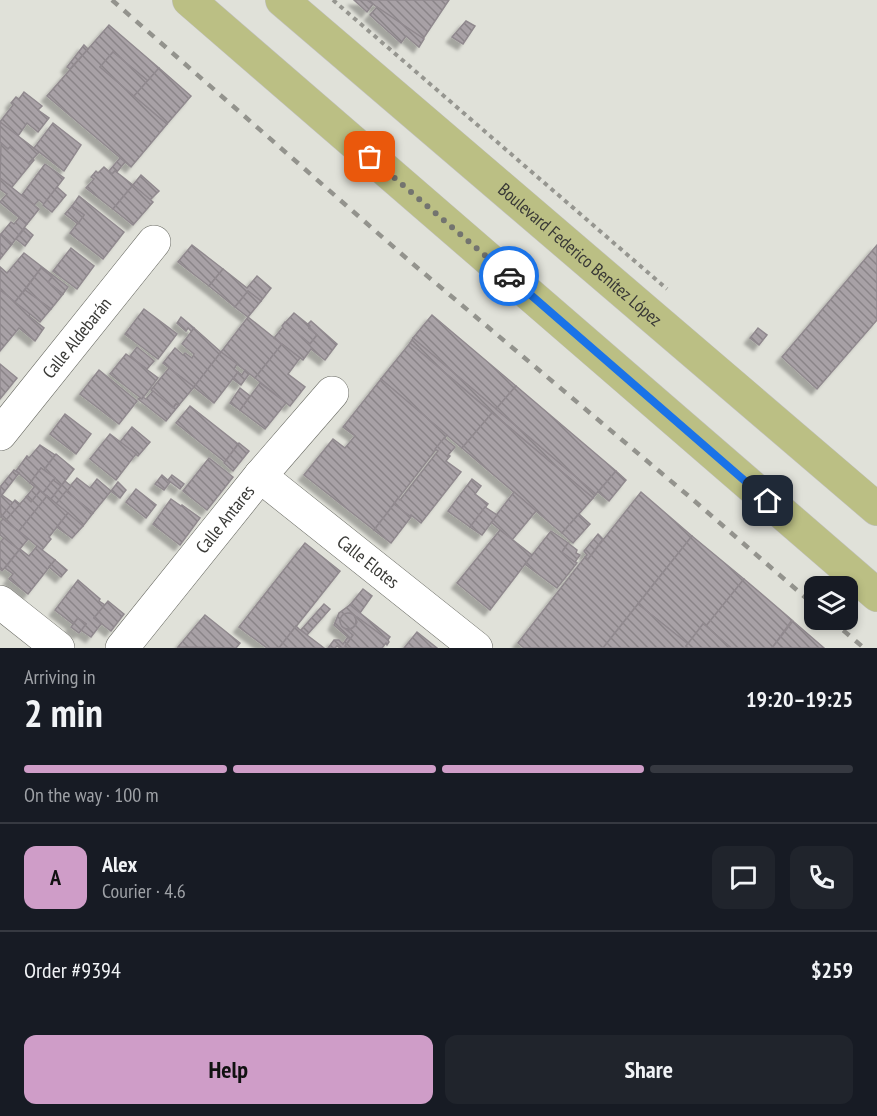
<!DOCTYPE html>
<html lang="en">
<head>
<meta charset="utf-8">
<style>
  body { margin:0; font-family:"PT Sans Narrow",sans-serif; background:#20242c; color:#f1f3f6; height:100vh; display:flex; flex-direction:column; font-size:22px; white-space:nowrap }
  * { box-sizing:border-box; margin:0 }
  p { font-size:20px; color:#9ea1a6 }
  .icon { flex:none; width:33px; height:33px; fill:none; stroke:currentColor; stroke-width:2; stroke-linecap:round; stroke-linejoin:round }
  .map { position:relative; height:648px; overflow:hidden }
  .drawer { display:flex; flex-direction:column; background:#171b24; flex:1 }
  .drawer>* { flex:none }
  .tools { position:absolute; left:804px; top:576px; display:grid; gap:12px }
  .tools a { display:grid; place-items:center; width:54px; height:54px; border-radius:12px; background:#171b24; box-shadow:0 3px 9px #0003; font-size:30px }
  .pin { position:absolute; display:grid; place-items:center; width:51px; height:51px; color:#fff; margin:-26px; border-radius:12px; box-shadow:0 3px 9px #0006 }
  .courier { position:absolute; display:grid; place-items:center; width:60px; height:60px; margin:-30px; border:4px solid #1a73e8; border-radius:50%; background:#fff; color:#222; box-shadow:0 2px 8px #0007 }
  .head em { font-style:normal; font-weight:700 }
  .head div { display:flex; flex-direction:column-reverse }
  .head { display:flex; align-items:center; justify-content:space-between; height:102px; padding:0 24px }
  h1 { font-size:39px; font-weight:700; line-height:45px }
  .bar { display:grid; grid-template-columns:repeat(4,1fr); gap:9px 6px; align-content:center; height:72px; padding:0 24px }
  .bar i { height:8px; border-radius:4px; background:#363941 }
  .bar .current { background:#cf9dc8 }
  .bar p { grid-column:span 4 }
  .line { display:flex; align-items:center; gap:15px; padding:0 24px; border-top:2px solid #363941 }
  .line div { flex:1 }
  .round { display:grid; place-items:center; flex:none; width:63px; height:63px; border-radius:12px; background:#20242c }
  .cta { display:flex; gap:12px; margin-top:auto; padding:12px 24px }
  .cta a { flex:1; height:69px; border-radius:12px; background:#cf9dc8; color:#111; font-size:24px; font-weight:700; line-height:69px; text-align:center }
  .cta a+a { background:#20242c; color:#f1f3f6 }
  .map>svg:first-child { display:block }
  .building { fill:url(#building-back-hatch); stroke:#90898e; stroke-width:1.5; filter:url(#shadow) }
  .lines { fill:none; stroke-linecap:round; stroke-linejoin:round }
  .minor-casing { stroke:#696a63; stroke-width:34 }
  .major-casing { stroke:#c0c0bf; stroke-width:34 }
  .path { stroke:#969690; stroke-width:4; stroke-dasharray:4.5 4.5; stroke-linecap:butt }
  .minor { stroke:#fff; stroke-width:33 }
  .major { stroke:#bbbf84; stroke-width:33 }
  .rail { stroke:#93938d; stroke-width:4.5; stroke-dasharray:8 8; stroke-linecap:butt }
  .done { stroke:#73746f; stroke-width:6; stroke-dasharray:0 10.8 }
  .route { stroke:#1a73e8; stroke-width:8 }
  .labels { text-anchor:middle; stroke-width:4.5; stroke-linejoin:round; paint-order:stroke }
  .street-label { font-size:18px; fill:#393936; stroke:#edeee6 }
</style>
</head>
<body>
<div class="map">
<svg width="877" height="648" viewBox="0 0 877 648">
  <defs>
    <pattern id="building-back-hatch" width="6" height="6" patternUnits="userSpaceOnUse" patternTransform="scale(1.5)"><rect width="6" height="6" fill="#a8a1a6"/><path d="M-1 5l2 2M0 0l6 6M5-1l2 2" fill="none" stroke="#8a8488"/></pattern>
    <filter id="shadow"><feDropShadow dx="-5.5" dy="5.5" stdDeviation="1.5" flood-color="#0004"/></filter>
  </defs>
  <rect width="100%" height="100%" fill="#e0e1d9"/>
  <!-- building -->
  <g class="building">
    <polygon points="354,0 367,0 373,4 367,12"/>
    <polygon points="367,0 449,0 423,39"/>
    <polygon points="377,7 424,39 419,47 406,36 401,43 370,15"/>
    <polygon points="466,21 475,26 463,44 452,37"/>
    <polygon points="109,25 159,68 148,81 113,52 100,67 167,124 131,167 47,96"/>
    <polygon points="84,45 88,49 70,69 67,67"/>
    <polygon points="113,52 148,81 134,96 100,67"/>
    <polygon points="159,68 191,96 167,124 134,96"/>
    <polygon points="24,92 42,106 38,110 49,118 38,132 27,123 18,136 0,122 13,105 11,103 16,97 19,99"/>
    <polygon points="0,122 39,152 29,163 10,147 8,149 0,142"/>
    <polygon points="53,123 81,145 64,171 34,148"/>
    <polygon points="1,143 8,149 10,147 29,163 33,159 34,160 12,187 0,178"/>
    <polygon points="120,158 125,162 116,173 115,171 112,174 109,171"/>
    <polygon points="45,164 64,178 44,204 39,200 34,205 22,195"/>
    <polygon points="104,167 112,174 115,171 133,185 113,209 86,188 94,179 91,177 96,171 98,173"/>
    <polygon points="141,175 159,191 150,200 133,185"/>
    <polygon points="0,178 39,209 27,224 0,202 7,194 0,189"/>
    <polygon points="133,185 153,202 133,225 113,209"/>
    <polygon points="57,187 66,195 52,212 43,205"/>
    <polygon points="79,196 124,232 103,259 70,233 84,215 72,206"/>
    <polygon points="72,206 84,215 78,224 65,214"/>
    <polygon points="19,218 27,224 12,244 1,234 11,222 14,224"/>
    <polygon points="25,228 33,235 25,246 16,239"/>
    <polygon points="1,234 12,244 0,259 0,235"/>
    <polygon points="192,245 223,269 209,286 178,262"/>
    <polygon points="877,245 877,320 817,389 782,357"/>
    <polygon points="71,248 94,266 77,289 53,271"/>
    <polygon points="24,253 68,287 63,294 48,282 52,277 41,268 15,302 0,290 0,267 7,273"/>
    <polygon points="41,268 52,277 48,282 63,294 51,309 25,290"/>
    <polygon points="223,269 247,288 257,276 271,288 261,301 248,291 235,307 209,286"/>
    <polygon points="0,290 30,314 29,316 44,328 35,341 19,328 0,351"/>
    <polygon points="25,290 51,309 40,322 15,302"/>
    <polygon points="248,291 261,301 248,317 235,307"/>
    <polygon points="144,309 177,334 158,359 125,334"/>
    <polygon points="294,313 310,326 309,328 317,335 310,344 285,323"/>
    <polygon points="432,315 516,386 496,409 413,338"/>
    <polygon points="181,317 194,328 192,332 188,328 186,331 177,323"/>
    <polygon points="248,317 282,344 255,378 221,352"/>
    <polygon points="311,321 337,344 325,360 311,349 303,360 274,338 283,327 282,326 285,322 310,344 317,335 309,328 310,326 308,324"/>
    <polygon points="194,328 221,352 194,387 163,363 175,348 183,355 185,353 192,358 194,354 182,344"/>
    <polygon points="758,328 767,335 759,345 750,338"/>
    <polygon points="413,338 596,494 593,498 410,343"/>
    <polygon points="410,343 492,413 462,448 381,379"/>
    <polygon points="282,344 300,358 288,374 305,387 290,406 255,378"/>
    <polygon points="137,347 154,361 147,369 130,356"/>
    <polygon points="221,352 237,364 234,369 238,372 214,403 194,387"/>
    <polygon points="126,354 158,378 142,399 110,374"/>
    <polygon points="0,364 17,378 0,399"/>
    <polygon points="169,368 194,387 179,405 176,404 173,408 151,390"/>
    <polygon points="99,370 137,401 119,424 80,394"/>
    <polygon points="245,370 249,374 241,385 233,379 238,372 242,375"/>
    <polygon points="381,379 447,435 374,530 304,475 333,439 345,448 355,436 343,427"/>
    <polygon points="260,383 286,403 265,429 240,410"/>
    <polygon points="516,386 616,471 596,494 496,409"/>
    <polygon points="240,388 250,396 240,410 230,403"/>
    <polygon points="153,391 173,408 176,404 179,405 166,421 138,399 140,398 142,399 143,397 146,399"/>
    <polygon points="190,406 238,444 225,462 176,423"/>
    <polygon points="492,413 593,498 562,533 462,448"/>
    <polygon points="65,414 91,434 76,454 50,434"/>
    <polygon points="132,427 150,442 138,456 120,442"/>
    <polygon points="110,434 136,454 116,480 90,459"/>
    <polygon points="444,438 455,447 448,455 450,456 446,461 461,472 421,523 411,515 410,517 394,504 398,498 400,500 438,451 435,449"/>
    <polygon points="239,443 249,451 233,471 224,463"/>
    <polygon points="40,445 55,455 44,470 41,468 30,483 16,471 27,456 29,458"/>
    <polygon points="56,454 74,469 61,486 53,480 55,478 44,470"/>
    <polygon points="209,458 233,477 207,510 183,491"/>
    <polygon points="41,468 55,478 43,493 30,483"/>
    <polygon points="14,470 19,473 1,496 0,487"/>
    <polygon points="616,471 626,480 609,501 598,492"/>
    <polygon points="162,475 170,482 164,490 155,484"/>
    <polygon points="172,475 184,484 180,489 168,480"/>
    <polygon points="77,478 90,488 97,479 111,491 93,513 66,491"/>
    <polygon points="472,479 481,486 475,494 488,504 470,527 448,511"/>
    <polygon points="53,480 61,486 51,499 43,493"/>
    <polygon points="65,481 71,486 56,504 51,499"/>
    <polygon points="118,482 126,490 120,498 111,491"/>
    <polygon points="35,486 40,491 31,502 26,497"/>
    <polygon points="136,489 156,505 146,518 126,502"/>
    <polygon points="40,491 47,496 19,531 5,521 26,497 31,502"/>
    <polygon points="66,491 93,513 83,526 56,504"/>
    <polygon points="514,492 536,511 512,540 491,522"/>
    <polygon points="641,492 692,536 603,648 524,648 518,643 585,557 588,559"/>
    <polygon points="2,495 13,503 1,517 0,497"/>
    <polygon points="47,496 68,513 49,537 51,539 42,550 19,531"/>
    <polygon points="171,499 181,506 182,505 200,518 180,545 153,524"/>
    <polygon points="15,500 20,504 5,521 1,517"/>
    <polygon points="394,504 411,517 391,543 374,530"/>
    <polygon points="485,507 497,515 482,535 470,527"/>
    <polygon points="68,513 83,526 72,538 57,527"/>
    <polygon points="579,514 590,524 573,543 562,533"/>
    <polygon points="3,519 28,539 19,550 0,535 0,522"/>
    <polygon points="500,530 532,555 490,610 457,583"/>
    <polygon points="551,531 568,543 562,552 577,563 557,588 525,564"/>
    <polygon points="598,534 603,539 588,559 585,557 587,555 584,551"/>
    <polygon points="692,536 744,579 706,626 703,624 688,644 638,604"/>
    <polygon points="4,538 19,550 2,571 0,569 0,542"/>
    <polygon points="305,543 340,571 279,648 267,648 239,627"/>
    <polygon points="568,543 577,550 576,553 580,555 575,562 562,552"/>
    <polygon points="37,546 55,560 28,594 9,579 13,574 5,568 20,549 29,556"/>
    <polygon points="55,560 67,570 61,577 49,567"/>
    <polygon points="744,579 792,620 772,648 731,648 706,626"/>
    <polygon points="78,580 100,599 99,601 105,605 94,618 101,624 91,637 81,630 86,624 78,618 73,624 55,610"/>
    <polygon points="363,589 372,596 360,613 350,605"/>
    <polygon points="108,601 124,614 111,631 94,618"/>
    <polygon points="324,604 330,609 307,635 301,630"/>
    <polygon points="638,604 688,644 686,646 688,648 603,648"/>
    <polygon points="350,605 390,637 388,640 351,613 344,614 340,621 342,626 353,635 350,639 334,625 339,613"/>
    <circle cx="348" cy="621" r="8"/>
    <polygon points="205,615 240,643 236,648 178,647"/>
    <polygon points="355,617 357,617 388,640 389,642 387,645 386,643 382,648 348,648 345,646 353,635 346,629 350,630 355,626 357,622"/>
    <polygon points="78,618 86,624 79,633 71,627"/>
    <polygon points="793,621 794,622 824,648 772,648"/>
    <polygon points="703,624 706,626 731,648 688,648 686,646"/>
    <polygon points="296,626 299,629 324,648 279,648"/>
    <polygon points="417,632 437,648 404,648"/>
    <polygon points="348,637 350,639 345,646 348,648 340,648 337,646 335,648 328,648 334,640 339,640 343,644"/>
  </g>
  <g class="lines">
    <defs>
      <g id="minor">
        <path id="s1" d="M0 434 154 242"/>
        <path id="s2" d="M260 476 476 648"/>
        <polyline points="0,602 58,648"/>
        <path id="s3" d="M122 648 260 476 332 393"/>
      </g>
      <g id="major">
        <polyline points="189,0 877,595"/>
        <path id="s4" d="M282 0 877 509"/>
      </g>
    </defs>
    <!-- minor casing -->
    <use href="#minor" class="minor-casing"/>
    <!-- major casing -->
    <use href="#major" class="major-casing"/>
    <!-- path -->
    <polyline class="path" points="333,0 667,289"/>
    <!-- minor -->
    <use href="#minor" class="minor"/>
    <!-- major -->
    <use href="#major" class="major"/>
    <!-- rail -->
    <g class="rail">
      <polyline points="112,0 413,264 691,498 814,605"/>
      <polyline points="831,620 864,648"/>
    </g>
  </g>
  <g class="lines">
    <!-- done -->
    <polyline class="done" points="370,157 509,276"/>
    <!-- route -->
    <polyline class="route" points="509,276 768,501"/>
  </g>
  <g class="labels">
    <!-- street labels -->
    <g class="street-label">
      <text dy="6" stroke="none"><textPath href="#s4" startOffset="392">Boulevard Federico Benítez López</textPath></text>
      <text dy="6" stroke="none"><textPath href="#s1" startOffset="123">Calle Aldebarán</textPath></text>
      <text dy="6" stroke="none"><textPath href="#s3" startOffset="165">Calle Antares</textPath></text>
      <text dy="6" stroke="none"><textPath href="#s2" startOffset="138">Calle Elotes</textPath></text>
    </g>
  </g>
</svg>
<div class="tools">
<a><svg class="icon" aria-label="layers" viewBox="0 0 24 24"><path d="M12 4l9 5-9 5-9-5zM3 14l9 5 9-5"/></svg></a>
</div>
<div class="pin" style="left:370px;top:157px;background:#ea580c"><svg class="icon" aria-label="bag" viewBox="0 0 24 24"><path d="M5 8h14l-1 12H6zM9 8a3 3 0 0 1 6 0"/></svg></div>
<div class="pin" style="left:768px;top:501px;background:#1f2937"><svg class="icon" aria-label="home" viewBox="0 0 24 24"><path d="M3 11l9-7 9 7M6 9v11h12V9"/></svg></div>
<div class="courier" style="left:509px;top:276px"><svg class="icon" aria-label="car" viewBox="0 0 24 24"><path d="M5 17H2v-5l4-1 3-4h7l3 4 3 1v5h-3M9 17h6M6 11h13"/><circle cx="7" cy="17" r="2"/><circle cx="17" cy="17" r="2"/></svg></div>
</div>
<section class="drawer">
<div class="head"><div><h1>2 min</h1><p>Arriving in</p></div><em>19:20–19:25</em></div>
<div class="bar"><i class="current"></i><i class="current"></i><i class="current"></i><i></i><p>On the way · 100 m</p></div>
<div class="line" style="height:108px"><b class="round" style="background:#cf9dc8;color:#111">A</b><div><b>Alex</b><p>Courier · 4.6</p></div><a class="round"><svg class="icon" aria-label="chat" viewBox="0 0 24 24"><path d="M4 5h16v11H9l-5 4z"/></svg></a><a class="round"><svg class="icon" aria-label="phone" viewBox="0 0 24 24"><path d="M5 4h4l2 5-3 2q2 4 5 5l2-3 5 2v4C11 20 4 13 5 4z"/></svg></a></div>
<div class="line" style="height:78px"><div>Order #9394</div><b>$259</b></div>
<div class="cta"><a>Help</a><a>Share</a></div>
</section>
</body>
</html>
